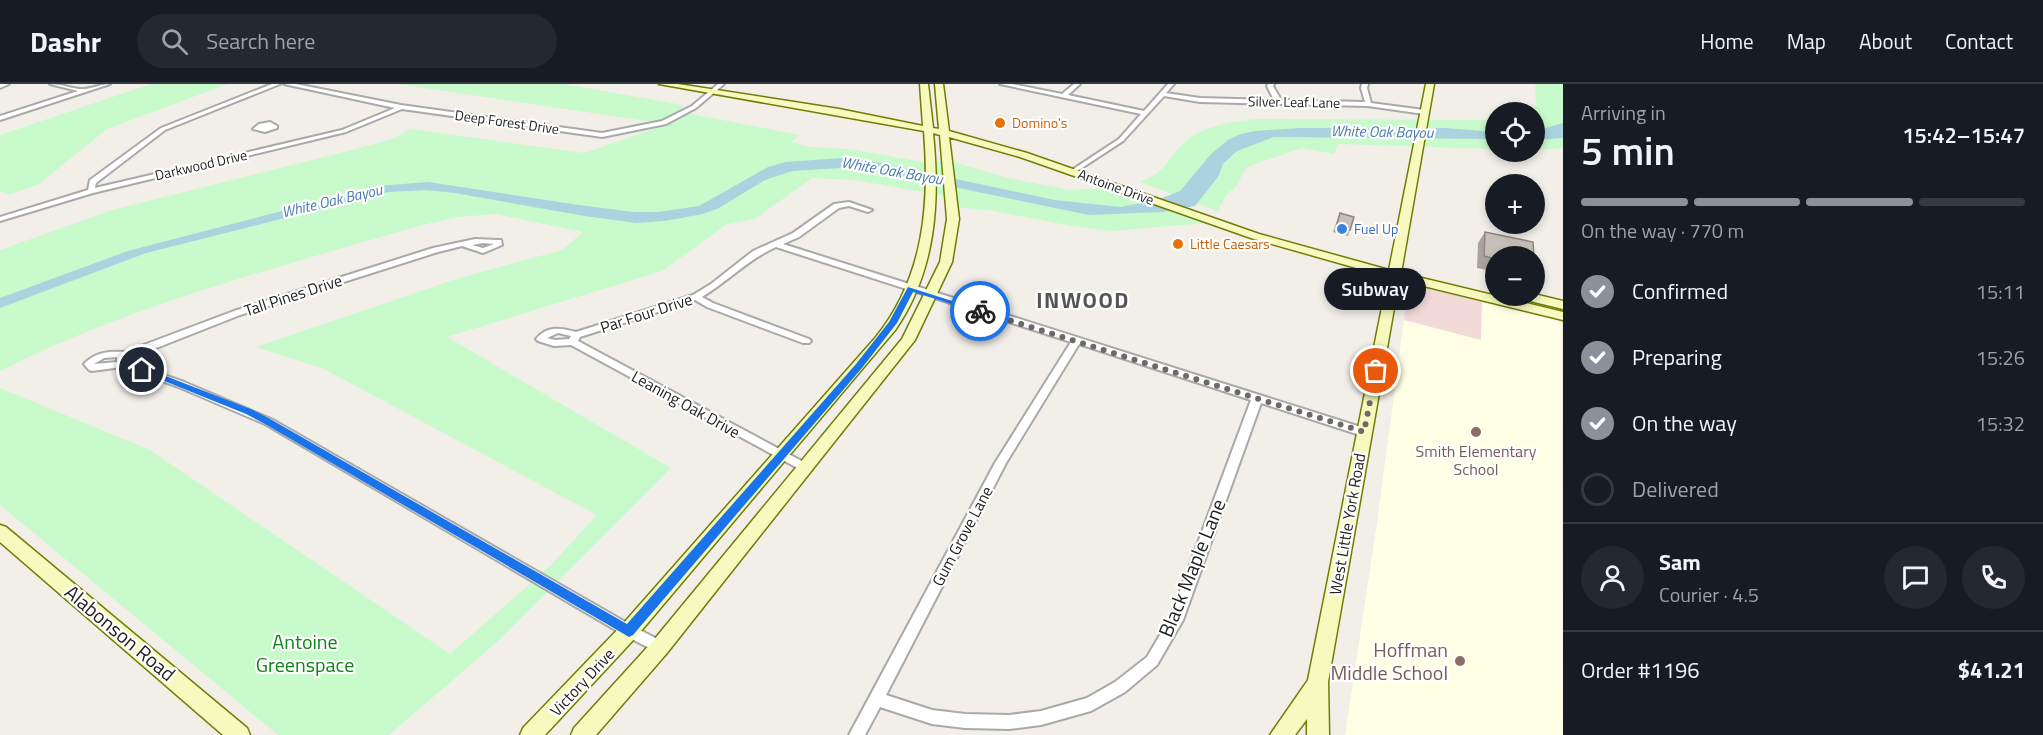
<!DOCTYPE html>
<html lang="en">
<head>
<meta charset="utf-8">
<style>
  body { margin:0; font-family:"Titillium Web",sans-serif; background:#242831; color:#f1f3f6; height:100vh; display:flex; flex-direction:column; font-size:22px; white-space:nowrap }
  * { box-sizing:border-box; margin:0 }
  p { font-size:20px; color:#9ea1a6 }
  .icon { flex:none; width:33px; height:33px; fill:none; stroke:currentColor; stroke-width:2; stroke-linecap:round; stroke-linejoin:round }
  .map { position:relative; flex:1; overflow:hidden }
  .drawer { display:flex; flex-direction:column; background:#171b24; width:480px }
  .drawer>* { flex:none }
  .tools { position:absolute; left:1485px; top:18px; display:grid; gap:12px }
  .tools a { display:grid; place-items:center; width:60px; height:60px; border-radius:50%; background:#171b24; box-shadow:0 3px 9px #0003; font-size:30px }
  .pin { position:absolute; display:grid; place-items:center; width:51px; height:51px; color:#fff; margin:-26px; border:3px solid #fff; border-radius:50%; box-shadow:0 2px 6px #0007 }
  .courier { position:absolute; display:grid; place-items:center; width:60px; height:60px; margin:-30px; border:4px solid #1a73e8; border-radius:50%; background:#fff; color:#222; box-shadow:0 2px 8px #0007 }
  .bubble { position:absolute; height:42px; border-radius:21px; background:#171b24; box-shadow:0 3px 9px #0003; font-size:20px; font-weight:600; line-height:42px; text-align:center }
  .headline em { font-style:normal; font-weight:600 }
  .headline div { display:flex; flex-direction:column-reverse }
  .headline { display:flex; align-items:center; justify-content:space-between; height:102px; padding:0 18px }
  h1 { font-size:39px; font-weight:600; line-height:45px }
  .bar { display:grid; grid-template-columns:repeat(4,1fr); gap:9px 6px; align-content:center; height:72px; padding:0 18px }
  .bar i { height:8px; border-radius:4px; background:#363941 }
  .bar .on { background:#8c9099 }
  .bar p { grid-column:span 4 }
  .line { display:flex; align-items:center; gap:15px; padding:0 18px; border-top:2px solid #363941 }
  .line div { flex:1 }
  .round { display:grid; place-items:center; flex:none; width:63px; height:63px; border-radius:32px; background:#242831 }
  ol { padding:0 18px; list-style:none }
  li { display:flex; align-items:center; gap:18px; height:66px }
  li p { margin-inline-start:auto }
  li .icon { padding:6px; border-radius:50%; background:#8c9099; color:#fff; stroke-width:4 }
  li:last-child { color:#9ea1a6 }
  li i { width:33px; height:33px; border:3px solid #363941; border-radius:50% }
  header { display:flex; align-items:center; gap:36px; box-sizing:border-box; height:84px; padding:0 30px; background:#171b24; border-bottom:2px solid #363941 }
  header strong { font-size:28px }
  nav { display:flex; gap:33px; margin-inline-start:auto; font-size:21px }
  .search { width:420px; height:54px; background:#242831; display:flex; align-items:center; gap:15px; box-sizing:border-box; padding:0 21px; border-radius:33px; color:#9ea1a6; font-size:22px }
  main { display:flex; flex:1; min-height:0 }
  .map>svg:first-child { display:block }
  .commercial { fill:#f2dad9 }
  .education { fill:#ffffe5 }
  .park { fill:#c8facc }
  .water { fill:#aad3df }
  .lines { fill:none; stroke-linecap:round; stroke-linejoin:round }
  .street-casing { stroke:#a9a9a9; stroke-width:4 }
  .secondary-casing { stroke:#707d05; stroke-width:3 }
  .street { fill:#fff; fill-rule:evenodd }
  .secondary { fill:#f7fabf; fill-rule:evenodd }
  .wall { fill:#aba49e }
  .building { fill:#c7bfb8; stroke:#8b8681; stroke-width:1.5 }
  .route { fill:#1a73e8 }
  .done { stroke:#6b6a68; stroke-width:6; stroke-dasharray:0 10.8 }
  .food-dot { fill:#e8710a; stroke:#fff; stroke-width:2 }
  .shop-dot { fill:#3f7fe0; stroke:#fff; stroke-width:2 }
  .education-dot { fill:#8d6e63; stroke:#fff; stroke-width:2 }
  .labels { text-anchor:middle; stroke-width:4.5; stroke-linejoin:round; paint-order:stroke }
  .far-street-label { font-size:14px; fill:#222; stroke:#fff }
  .far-food-label { font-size:14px; fill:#c56008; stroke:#fff; text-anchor:start }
  .far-shop-label { font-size:14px; fill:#366cbe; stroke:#fff; text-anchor:start }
  .far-water-label { font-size:15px; font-style:italic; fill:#4a7aab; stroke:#fff }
  .street-label { font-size:16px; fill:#222; stroke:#fff }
  .education-label { font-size:16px; fill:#785e54; stroke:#fff }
  .near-street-label { font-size:20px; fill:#222; stroke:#fff }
  .near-park-label { font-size:20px; fill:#0c8416; stroke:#fff }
  .near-education-label { font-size:20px; fill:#785e54; stroke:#fff; text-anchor:end }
  .district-label { font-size:22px; font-weight:bold; letter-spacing:1.5px; fill:#555; stroke:#fff }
</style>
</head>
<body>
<header>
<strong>Dashr</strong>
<div class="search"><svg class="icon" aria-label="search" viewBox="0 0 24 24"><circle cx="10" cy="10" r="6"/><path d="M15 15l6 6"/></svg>Search here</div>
<nav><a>Home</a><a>Map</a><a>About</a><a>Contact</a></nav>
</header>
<main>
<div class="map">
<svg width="1563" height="651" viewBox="0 0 1563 651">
  <rect width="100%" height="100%" fill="#f2efe9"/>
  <!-- commercial -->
  <polygon class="commercial" points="1414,201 1482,218 1481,257 1404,236 1409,204"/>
  <!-- education -->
  <polygon class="education" points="1482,218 1561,238 1563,651 1345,651 1377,439 1404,236 1481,256"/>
  <!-- park -->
  <g class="park">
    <polygon points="151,0 228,0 107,45 39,100 8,111 0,107 0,51"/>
    <path d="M398 0H564L683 21 681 26 696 31 800 51 791 58 810 63 849 65 923 78H953L1008 94 1070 106 1113 103 1206 139 1112 147 1072 142 994 127 957 123 956 114 855 96 812 94 755 135 727 140 662 187 447 253 671 384 497 558 389 651H278L0 421V304L150 366 450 570 550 482 597 431 322 284 256 263 456 195 562 166 583 148 496 130 458 133 422 141C280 183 133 220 0 287V166L112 126 352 66 392 55 411 45 584 69 660 43 653 38Z"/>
    <polygon points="1535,0 1563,0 1563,64 1535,66 1534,28 1530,28 1536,21"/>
    <path d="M1256 35 1495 36V65L1338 60 1334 70 1302 64 1247 83 1233 107H1229L1219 124 1220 128 1140 98C1169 86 1165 77 1185 58 1203 41 1233 38 1256 35Z"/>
  </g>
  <!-- water -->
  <g class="water">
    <polygon points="1563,39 1563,54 1535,56 1535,47"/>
    <polygon points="1299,44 1446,44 1495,48 1495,55 1274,53 1237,67 1223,80 1218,93 1195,122 1162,128 1089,131 857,83 792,87 765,96 719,124 703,130 664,137 636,139 585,132 455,109 426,106 388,108 146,169 0,224 0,214 128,167 378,102 428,98 579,121 633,128 658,128 699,122 768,83 786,78 842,74 871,77 1055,116 1120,123 1157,116 1180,107 1211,70 1228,56 1241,50 1255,47"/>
  </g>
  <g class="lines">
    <defs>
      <g id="street">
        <polygon points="0,0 9,0 0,4"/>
        <path d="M50 0C62 0 75 6 85 5 94 4 101 0 110 0L0 36V32L78 7Z"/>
        <polygon points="272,0 280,0 165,46 96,99 95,104 342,46 395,24 284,0 296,0 401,21 602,49 662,37 692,22 718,0 724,0 696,24 666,40 602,53 402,25 346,48 93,109 0,137 0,133 88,106 90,96 161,44"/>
        <polygon points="1000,0 1012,0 1062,10 1074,0 1080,0 1068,11 1144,27 1168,0 1174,0 1166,9 1200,14 1274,16 1267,2 1268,0 1274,0 1273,2 1281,16 1365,18 1361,4 1362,0 1368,0 1367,4 1371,19 1424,26 1427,28 1424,30 1368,22 1200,18 1164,12 1123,57 1074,89 1072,88 1072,86 1119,55 1141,30"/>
        <polygon points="270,38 277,42 277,44 265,48 253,45 259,40"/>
        <path d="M849 118 872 126 868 128 849 122 839 124 799 153 783 160 1367 345 1368 348 1363 352 1261 319 1183 536 1157 581 1125 608 1091 627 1041 641 1009 645 965 644 932 640 880 623 865 651H849L995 379 1071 258 776 163C749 175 728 197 702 213L713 219 809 255 811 257 809 259H803L707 223 695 216 580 253 578 257 809 381 811 384 809 387 805 388 571 261 554 262 538 257 536 255C547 241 561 244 576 248L693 211 711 200 753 167 793 149 834 120ZM558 249 571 252 569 255 555 256 547 254ZM1079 260 1251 316 1170 534 1147 573 1115 598 1087 614 1041 627 1009 631 965 630 932 626 886 611 1006 379Z"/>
        <path d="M475 155 498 156H501L502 161 483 169 462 162 438 168 240 231 126 276 127 278 184 298 273 336 634 543 665 559 667 563 665 567 660 569 655 567 624 551 265 340 176 302 122 283 92 287 89 286 84 280C95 268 109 267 125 268L234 227 433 164ZM483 159 494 160 483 164 472 161ZM117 273V278L94 280 104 274Z"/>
      </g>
      <g id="secondary">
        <path d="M659 0H678L839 25 923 42 920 0H928L933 44 939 45 935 0H943L949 47 1027 69 1259 150 1389 186 1426 0H1434L1401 189 1563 228V236L1399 196 1328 598 1329 651H1307V635L1295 651H1270L1308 596 1388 193 1251 154 1020 73 949 53 959 135 952 178 915 256 667 569 596 651H571L574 644 653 557 902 255 940 178 947 135 940 51 933 49C940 118 936 186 896 245L636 553 545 651H520L523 644 622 541 876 253C924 193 930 121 924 47Z"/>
        <polygon points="1534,210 1563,217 1563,225 1530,217 1529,212"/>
        <polygon points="0,441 6,443 247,644 250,651 223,651 0,458"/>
      </g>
    </defs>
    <!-- street casing -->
    <use href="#street" class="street-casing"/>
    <!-- secondary casing -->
    <use href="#secondary" class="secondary-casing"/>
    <!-- street -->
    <use href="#street" class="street"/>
    <!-- secondary -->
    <use href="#secondary" class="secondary"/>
  </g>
  <!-- wall -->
  <g class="wall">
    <polygon points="1340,129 1350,146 1348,152 1333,148"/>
    <polygon points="1485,148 1496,172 1496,188 1477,184 1478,159"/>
  </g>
  <!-- building -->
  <g class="building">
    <polygon points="1340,129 1354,133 1350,146 1336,143"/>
    <polygon points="1485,148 1533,158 1534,172 1496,172 1496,175 1484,172"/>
  </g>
  <!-- route -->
  <polygon class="route" points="908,203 984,227 977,228 913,208 897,239 862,284 633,551 629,553 265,340 246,330 137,286 145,284 253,326 272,336 627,540 856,280 889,238"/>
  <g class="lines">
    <!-- done -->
    <polyline class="done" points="980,227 1364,348 1376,287"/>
  </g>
  <!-- markers -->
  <g class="food-dot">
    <circle cx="1000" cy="39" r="6"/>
    <circle cx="1178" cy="160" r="6"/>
  </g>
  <circle class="shop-dot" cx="1342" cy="145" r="6"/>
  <g class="education-dot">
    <circle cx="1476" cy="348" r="6"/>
    <circle cx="1460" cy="577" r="6"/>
  </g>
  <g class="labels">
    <!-- far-street labels -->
    <g class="far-street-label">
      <text transform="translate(1294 18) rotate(1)" y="5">Silver Leaf Lane</text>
      <text transform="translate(507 38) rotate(8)" y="5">Deep Forest Drive</text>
      <text transform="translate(201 81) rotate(-13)" y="5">Darkwood Drive</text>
      <text transform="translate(1116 103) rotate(20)" y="5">Antoine Drive</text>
    </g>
    <!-- far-food labels -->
    <g class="far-food-label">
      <text x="1012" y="44">Domino's</text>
      <text x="1190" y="165">Little Caesars</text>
    </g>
    <!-- far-shop labels -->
    <g class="far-shop-label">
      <text x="1354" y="150">Fuel Up</text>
    </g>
    <!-- far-water labels -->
    <g class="far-water-label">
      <text transform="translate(1382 48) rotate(1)" y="5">White Oak Bayou</text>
      <text transform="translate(892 87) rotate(10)" y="5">White Oak Bayou</text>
      <text transform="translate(332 117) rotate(-13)" y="5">White Oak Bayou</text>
    </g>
    <!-- street labels -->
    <g class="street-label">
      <text transform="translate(293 211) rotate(-18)" y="6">Tall Pines Drive</text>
      <text transform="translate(646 229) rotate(-18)" y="6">Par Four Drive</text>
      <text transform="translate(686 320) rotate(29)" y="6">Leaning Oak Drive</text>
      <text transform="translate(1347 440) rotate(-80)" y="6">West Little York Road</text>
      <text transform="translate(962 452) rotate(-62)" y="6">Gum Grove Lane</text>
      <text transform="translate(582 598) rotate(-47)" y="6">Victory Drive</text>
    </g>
    <!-- education labels -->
    <g class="education-label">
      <text x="1476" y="373">Smith Elementary<tspan x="1476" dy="18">School</tspan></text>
    </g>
    <!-- near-street labels -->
    <g class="near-street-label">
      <text transform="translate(1192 484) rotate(-68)" y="7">Black Maple Lane</text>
      <text transform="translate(120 549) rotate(40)" y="7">Alabonson Road</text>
    </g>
    <!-- near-park labels -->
    <g class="near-park-label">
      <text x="305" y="565">Antoine<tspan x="305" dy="23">Greenspace</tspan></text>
    </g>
    <!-- near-education labels -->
    <g class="near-education-label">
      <text x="1448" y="573">Hoffman<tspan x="1448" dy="23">Middle School</tspan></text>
    </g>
    <!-- district labels -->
    <g class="district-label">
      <text x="1083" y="224">INWOOD</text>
    </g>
  </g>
</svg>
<div class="tools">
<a><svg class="icon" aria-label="locate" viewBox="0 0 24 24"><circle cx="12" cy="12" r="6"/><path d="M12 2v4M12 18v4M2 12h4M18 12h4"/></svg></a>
<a>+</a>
<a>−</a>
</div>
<div class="pin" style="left:1376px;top:287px;background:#ea580c"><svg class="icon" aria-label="bag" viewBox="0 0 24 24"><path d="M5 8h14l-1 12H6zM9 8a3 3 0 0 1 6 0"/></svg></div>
<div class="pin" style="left:142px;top:286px;background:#1f2937"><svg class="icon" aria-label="home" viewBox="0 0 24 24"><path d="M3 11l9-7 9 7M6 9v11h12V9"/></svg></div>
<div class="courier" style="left:980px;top:227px"><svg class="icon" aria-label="bike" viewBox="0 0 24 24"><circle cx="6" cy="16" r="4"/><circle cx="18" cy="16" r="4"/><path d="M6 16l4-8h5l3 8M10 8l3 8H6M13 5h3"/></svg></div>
<div class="bubble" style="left:1324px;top:184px;width:102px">Subway</div>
</div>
<section class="drawer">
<div class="headline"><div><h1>5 min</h1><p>Arriving in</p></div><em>15:42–15:47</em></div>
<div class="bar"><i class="on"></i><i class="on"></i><i class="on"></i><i></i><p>On the way · 770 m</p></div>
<ol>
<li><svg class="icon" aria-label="check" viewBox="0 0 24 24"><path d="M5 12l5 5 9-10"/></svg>Confirmed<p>15:11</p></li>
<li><svg class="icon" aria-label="check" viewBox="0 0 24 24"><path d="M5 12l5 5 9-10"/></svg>Preparing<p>15:26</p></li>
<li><svg class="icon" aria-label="check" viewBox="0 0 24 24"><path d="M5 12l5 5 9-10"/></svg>On the way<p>15:32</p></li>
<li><i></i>Delivered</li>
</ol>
<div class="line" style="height:108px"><a class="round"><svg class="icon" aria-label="person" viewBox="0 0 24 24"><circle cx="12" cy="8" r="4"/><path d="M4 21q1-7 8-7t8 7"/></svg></a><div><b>Sam</b><p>Courier · 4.5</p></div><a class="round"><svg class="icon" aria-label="chat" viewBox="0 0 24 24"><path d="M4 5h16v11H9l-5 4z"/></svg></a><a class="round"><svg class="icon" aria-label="phone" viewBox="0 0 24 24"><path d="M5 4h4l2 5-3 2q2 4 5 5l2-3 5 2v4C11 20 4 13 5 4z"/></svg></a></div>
<div class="line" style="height:78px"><div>Order #1196</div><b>$41.21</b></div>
</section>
</main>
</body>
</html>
